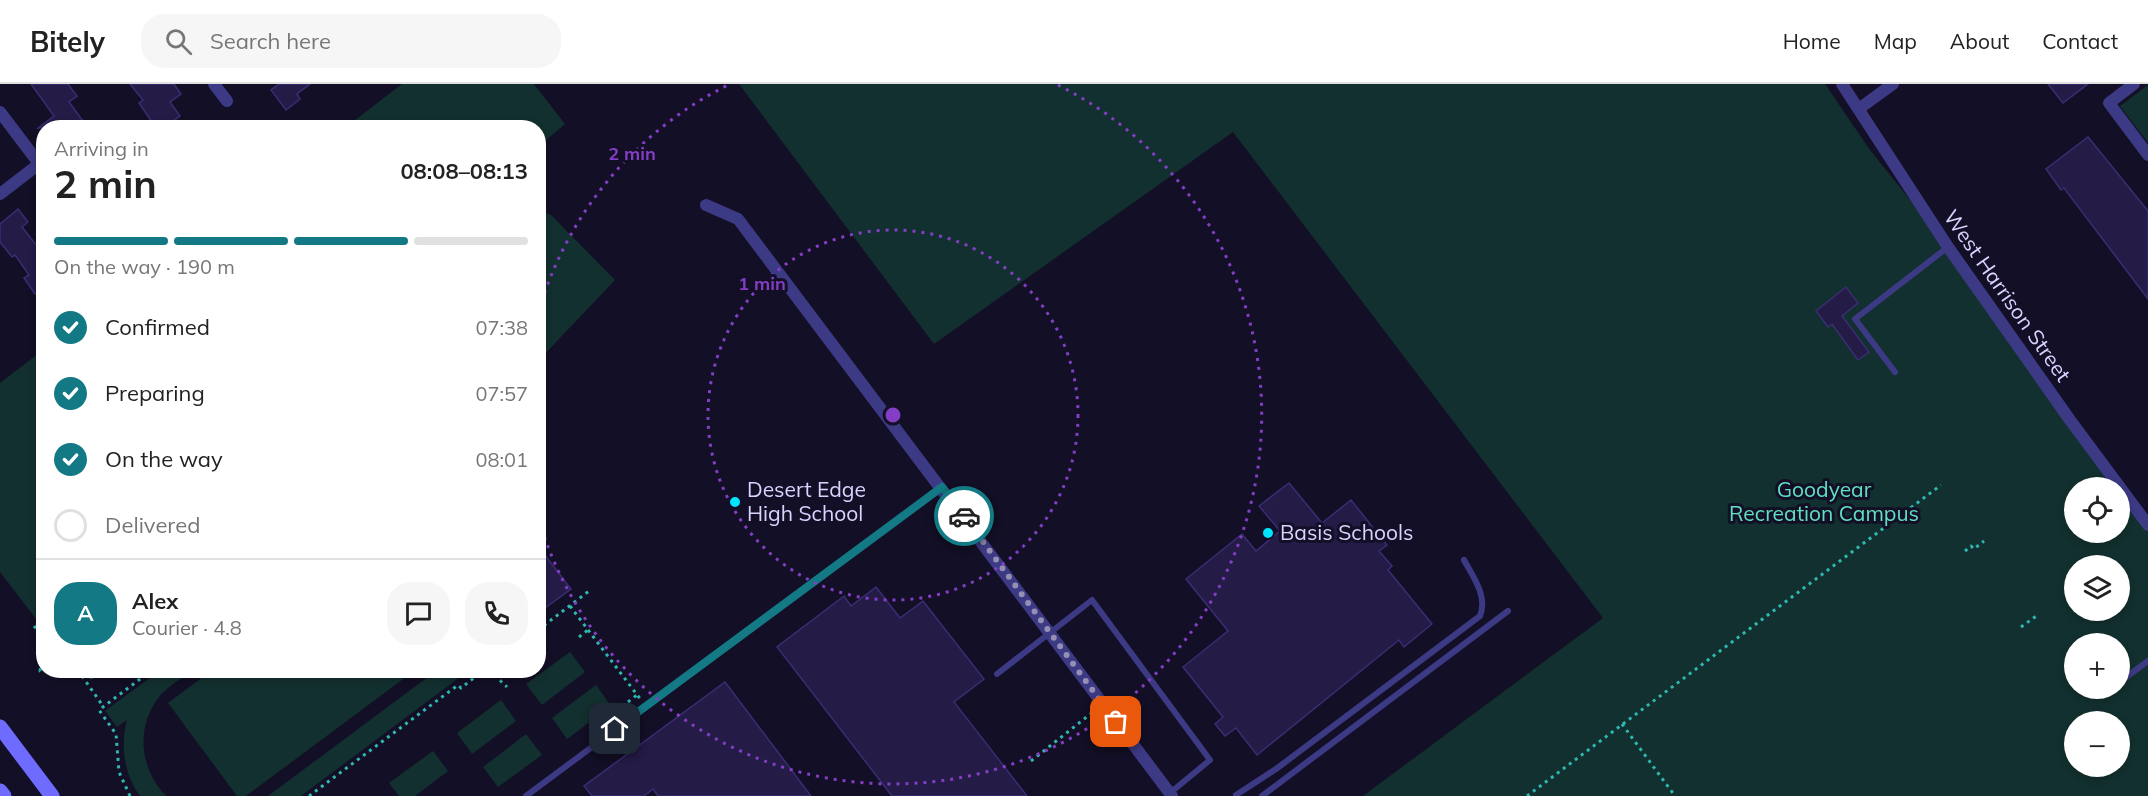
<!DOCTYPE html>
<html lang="en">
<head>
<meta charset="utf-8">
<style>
  body { margin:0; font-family:Mulish,sans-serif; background:#f6f6f6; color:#222; height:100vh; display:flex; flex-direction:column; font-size:22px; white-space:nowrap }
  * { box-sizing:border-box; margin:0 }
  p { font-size:20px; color:#767676 }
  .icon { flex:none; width:33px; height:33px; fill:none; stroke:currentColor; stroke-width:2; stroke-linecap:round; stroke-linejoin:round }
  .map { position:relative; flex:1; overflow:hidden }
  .details { position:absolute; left:36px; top:36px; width:510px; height:558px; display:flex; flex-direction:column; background:#fff; border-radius:24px; box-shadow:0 3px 9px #0003 }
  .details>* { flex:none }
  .buttons { position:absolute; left:2064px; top:393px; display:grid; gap:12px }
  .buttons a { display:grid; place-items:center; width:66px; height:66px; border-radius:50%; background:#fff; box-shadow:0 3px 9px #0003; font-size:30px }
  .pin { position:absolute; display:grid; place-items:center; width:51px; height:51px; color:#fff; margin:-26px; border-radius:12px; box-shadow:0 3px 9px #0006 }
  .courier { position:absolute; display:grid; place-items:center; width:60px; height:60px; margin:-30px; border:4px solid #137a85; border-radius:50%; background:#fff; color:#222; box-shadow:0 2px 8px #0007 }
  .summary em { font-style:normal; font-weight:700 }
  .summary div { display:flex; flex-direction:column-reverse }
  .summary { display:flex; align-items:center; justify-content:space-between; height:102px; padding:0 18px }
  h1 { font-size:39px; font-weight:700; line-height:45px }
  .bar { display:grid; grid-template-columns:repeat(4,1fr); gap:9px 6px; align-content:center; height:72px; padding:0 18px }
  .bar i { height:8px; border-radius:4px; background:#e0e0e0 }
  .bar .active { background:#137a85 }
  .bar p { grid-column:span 4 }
  .line { display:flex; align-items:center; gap:15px; padding:0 18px; border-top:2px solid #e0e0e0 }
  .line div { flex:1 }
  .round { display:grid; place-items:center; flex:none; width:63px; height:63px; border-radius:24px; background:#f6f6f6 }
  ol { padding:0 18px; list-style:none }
  li { display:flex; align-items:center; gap:18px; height:66px }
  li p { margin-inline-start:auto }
  li .icon { padding:6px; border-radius:50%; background:#137a85; color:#fff; stroke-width:4 }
  li:last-child { color:#767676 }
  li i { width:33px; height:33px; border:3px solid #e0e0e0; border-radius:50% }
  header { display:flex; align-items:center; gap:36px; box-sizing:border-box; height:84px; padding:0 30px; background:#fff; border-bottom:2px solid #e0e0e0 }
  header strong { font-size:28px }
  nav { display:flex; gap:33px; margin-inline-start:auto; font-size:21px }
  .search { width:420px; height:54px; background:#f6f6f6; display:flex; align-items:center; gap:15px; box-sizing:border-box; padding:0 21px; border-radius:24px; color:#767676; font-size:22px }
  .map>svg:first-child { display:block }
  .green { fill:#12302f; fill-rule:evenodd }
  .building { fill:#241b47; stroke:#3b2d73; stroke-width:1.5 }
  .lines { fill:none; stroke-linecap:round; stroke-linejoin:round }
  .path { stroke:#2fb8b0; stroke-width:3; stroke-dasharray:3 4.5; stroke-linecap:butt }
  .service { stroke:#3d3a85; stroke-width:6 }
  .minor { stroke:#3d3a85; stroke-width:12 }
  .secondary { stroke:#6f6bff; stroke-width:15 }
  .done { stroke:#948fb3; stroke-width:6; stroke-dasharray:0 10.8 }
  .route { stroke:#137a85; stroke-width:8 }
  .ring { fill:none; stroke:#843dc5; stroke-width:3; stroke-dasharray:3 6 }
  .poi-dot { fill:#00e5ff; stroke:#130f26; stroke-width:2 }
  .labels { text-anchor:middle; stroke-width:6; stroke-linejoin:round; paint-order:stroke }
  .street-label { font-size:21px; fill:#d9d4ff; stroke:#130f26 }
  .poi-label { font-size:21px; fill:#d9d4ff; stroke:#130f26; text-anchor:start }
  .park-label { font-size:21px; fill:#5fe0c0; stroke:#130f26 }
  .centre { fill:#843dc5; stroke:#130f26; stroke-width:3 }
  .ring-label { font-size:18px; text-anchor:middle; font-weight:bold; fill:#843dc5; stroke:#130f26; stroke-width:6; stroke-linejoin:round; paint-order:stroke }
</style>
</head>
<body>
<header>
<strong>Bitely</strong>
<div class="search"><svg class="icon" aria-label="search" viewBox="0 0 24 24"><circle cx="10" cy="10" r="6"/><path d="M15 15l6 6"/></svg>Search here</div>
<nav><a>Home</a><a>Map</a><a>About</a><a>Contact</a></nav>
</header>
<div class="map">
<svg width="2148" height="712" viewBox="0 0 2148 712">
  <rect width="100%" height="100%" fill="#130f26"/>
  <!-- green -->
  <g class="green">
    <polygon points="402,0 534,0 565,40 539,62 538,44 346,43"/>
    <path d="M739 0H1825L1870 66 1948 163 2118 403 2074 404V448H2120V406L2148 448V712H1363L1603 534 1233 48 934 260ZM2074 482H2120V526H2074ZM2074 560H2120V604H2074ZM2074 638H2120V682H2074Z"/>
    <polygon points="2148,1 2148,59 2120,22"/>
    <polygon points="539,126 551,131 615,196 539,276"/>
    <polygon points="43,266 43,544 0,488 0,299"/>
    <polygon points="570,568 585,588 542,621 526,600"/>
    <polygon points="212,586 414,586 414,587 246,712 237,712 168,619"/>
    <path d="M159 587H192C181 595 168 602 159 613 135 644 140 685 166 712H140C124 690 120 662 127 636L117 643 105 627Z"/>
    <polygon points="436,587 468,587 301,712 268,712"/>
    <polygon points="596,601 611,622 567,655 552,634"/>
    <polygon points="501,616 516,637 472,670 457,649"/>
    <polygon points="526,650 542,671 498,703 483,683"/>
    <polygon points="433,667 448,687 415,712 399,712 389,699"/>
  </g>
  <!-- building -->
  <g class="building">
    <polygon points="31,0 68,0 77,12 69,18 88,44 38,44 54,32"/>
    <polygon points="130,0 174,0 181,10 170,18 180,32 163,44 156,44 139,19 143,16"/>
    <polygon points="279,0 310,0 297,10 300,15 286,26 271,6"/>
    <polygon points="2048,0 2088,0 2063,19"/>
    <polygon points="2088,53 2148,127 2148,215 2064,104 2061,106 2046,85"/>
    <polygon points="18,125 28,138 22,143 44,171 44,205 35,210 24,194 29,191 15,171 12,173 0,158 0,140"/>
    <polygon points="1846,203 1858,219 1842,232 1869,268 1858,276 1832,240 1828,243 1816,227"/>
    <polygon points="1289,399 1322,439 1351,416 1387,461 1379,467 1392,482 1388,486 1432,540 1404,563 1399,556 1257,671 1236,644 1225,652 1215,640 1223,633 1183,583 1228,547 1186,495 1242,450 1256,467 1280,447 1259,422"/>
    <polygon points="538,462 571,505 538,529"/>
    <polygon points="876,503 900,534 923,517 984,595 954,618 1027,712 892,712 777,563 844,512 851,522"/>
    <polygon points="725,598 811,712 658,712 653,705 644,712 592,712 584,702"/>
  </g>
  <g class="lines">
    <!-- path -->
    <g class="path">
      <polyline points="1965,467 1971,462 1974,465 1984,457"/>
      <polyline points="570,522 641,616"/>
      <polyline points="34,542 44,554"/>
      <polyline points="2021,543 2039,530"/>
      <polyline points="538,546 589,507"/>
      <polyline points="579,553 588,546"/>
      <polyline points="44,562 40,587 92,593 93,586"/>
      <polyline points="489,586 507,603"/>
      <polyline points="82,592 103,622"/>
      <polyline points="628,618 637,611"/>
      <polyline points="2114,638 2116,636"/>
      <polyline points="1622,640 1675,712"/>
      <polyline points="1031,677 1093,628"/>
      <polyline points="130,712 119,688 116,650 99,626 152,586"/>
      <polyline points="309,712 458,601 461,604 484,586"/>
      <polyline points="1527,712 1941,401"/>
    </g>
    <!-- service -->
    <g class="service">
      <polyline points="1895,288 1855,235 1948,163"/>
      <polyline points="997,590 1092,516 1210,676 1170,709"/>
      <polyline points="2121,597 2148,577"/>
      <path d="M1236 711 1276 685 1480 532C1488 512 1473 493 1464 476"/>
      <polyline points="526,712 942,403"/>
      <polyline points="1262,712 1508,527"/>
    </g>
    <!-- minor -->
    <g class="minor">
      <polyline points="214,0 227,17"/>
      <polyline points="1842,0 1948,163 2070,336 2148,441"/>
      <polyline points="2134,0 2109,19 2148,71"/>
      <polyline points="1860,24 1893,0"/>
      <polyline points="0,28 44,86"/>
      <polyline points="0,110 39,80"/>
      <polyline points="706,121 738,135 1172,712"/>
    </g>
    <!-- secondary -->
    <g class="secondary">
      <polyline points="0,643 52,712"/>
      <polyline points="0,707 4,712"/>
    </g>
  </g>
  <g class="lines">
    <!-- done -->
    <polyline class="done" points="964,432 1116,638"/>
    <!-- route -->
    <polyline class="route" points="615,645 942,403 964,432"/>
  </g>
  <!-- distance rings -->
  <g class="ring">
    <circle cx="893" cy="331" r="185"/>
    <path d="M539 226A369 369 0 0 1 728 1M1058 1A369 369 0 1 1 539 436"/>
  </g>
  <!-- markers -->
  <g class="poi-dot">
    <circle cx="735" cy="418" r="6"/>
    <circle cx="1268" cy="449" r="6"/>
  </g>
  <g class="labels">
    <!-- street labels -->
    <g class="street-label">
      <text transform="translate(2007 212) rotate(55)" y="7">West Harrison Street</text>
    </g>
    <!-- poi labels -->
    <g class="poi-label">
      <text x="747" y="413">Desert Edge<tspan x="747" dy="24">High School</tspan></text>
      <text x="1280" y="456">Basis Schools</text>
    </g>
    <!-- park labels -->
    <g class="park-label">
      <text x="1824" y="413">Goodyear<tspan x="1824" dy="24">Recreation Campus</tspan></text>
    </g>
  </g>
  <circle cx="893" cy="331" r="9" class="centre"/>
  <g class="ring-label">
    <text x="632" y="76">2 min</text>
    <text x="762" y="206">1 min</text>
  </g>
</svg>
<div class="buttons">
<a><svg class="icon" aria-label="locate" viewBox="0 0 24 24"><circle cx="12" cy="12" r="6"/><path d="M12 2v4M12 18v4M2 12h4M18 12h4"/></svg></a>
<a><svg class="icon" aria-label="layers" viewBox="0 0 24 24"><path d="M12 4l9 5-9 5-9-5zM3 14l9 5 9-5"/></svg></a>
<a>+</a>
<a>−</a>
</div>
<div class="pin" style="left:1116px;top:638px;background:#ea580c"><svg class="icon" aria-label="bag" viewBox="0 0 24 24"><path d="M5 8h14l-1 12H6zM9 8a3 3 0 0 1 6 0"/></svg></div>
<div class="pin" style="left:615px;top:645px;background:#1f2937"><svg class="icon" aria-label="home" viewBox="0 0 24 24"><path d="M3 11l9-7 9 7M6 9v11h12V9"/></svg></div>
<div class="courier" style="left:964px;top:432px"><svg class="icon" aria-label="car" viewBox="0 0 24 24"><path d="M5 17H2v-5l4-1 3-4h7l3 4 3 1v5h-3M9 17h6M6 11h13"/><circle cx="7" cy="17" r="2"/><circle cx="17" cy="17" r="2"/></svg></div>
<section class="details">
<div class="summary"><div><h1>2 min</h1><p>Arriving in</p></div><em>08:08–08:13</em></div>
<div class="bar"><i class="active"></i><i class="active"></i><i class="active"></i><i></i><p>On the way · 190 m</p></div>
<ol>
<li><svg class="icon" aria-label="check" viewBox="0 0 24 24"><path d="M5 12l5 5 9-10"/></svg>Confirmed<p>07:38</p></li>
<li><svg class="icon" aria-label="check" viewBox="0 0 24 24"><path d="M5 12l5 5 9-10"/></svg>Preparing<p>07:57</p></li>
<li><svg class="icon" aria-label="check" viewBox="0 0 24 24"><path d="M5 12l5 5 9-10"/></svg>On the way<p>08:01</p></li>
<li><i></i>Delivered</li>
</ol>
<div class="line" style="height:108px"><b class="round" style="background:#137a85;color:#fff">A</b><div><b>Alex</b><p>Courier · 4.8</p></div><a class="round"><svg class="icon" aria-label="chat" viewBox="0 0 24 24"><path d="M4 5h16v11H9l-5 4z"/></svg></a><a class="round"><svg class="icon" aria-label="phone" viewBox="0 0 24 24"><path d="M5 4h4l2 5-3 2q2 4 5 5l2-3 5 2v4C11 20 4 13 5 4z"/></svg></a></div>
</section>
</div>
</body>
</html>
